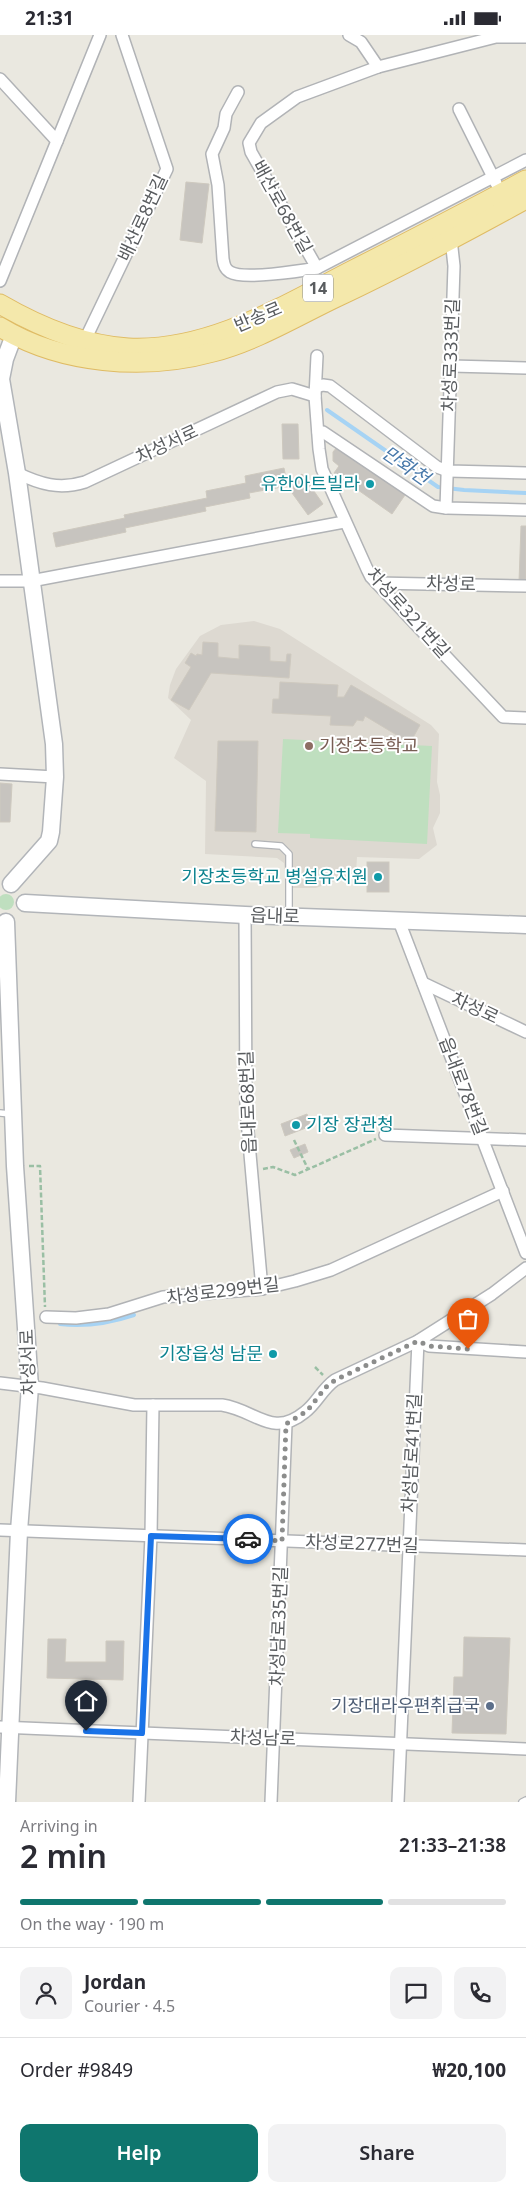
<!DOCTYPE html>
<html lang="en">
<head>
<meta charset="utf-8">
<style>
  body { margin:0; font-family:"Noto Sans","Noto Sans KR",sans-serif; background:#f2f2f3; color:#2b2b33; height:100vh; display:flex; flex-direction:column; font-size:19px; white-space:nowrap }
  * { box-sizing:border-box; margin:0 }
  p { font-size:16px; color:#7c7c81 }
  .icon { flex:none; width:28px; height:28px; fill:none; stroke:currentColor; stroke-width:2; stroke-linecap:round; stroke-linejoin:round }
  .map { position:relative; height:1767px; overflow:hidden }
  .side { display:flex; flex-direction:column; background:#fff; flex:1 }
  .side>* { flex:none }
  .pin { position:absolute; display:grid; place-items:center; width:42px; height:42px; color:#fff; margin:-51px -21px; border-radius:50% 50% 50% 0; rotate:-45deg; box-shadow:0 0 5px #0007 }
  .pin .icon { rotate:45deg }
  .courier { position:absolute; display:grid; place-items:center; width:50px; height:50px; margin:-25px; border:4px solid #1a73e8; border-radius:50%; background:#fff; color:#222; box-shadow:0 1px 6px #0007 }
  .overview em { font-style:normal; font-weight:600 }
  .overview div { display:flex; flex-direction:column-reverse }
  .overview { display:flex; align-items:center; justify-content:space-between; height:85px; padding:0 20px }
  h1 { font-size:32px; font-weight:600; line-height:38px }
  .bar { display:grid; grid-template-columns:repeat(4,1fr); gap:8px 5px; align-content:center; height:60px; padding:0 20px }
  .bar i { height:6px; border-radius:4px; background:#e1e1e2 }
  .bar .on { background:#0f766e }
  .bar p { grid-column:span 4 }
  .line { display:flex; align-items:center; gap:12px; padding:0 20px; border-top:1px solid #e1e1e2 }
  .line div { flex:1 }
  .round { display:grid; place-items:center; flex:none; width:52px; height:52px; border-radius:10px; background:#f2f2f3 }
  .cta { display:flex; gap:10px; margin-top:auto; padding:10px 20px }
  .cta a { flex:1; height:58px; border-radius:10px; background:#0f766e; color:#fff; font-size:20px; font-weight:600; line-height:58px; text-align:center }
  .cta a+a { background:#f2f2f3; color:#2b2b33 }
  .status { display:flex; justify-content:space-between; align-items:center; height:35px; padding:0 25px; background:#fff; direction:ltr }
  .status svg { height:14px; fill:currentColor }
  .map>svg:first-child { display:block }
  .education { fill:#ddd9d1 }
  .green { fill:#bfdfbf }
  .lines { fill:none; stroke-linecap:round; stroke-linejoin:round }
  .stream { stroke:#a6d3f4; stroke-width:4 }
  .building { fill:#c7c4bf; stroke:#cec9bf }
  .lane-casing { stroke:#b1b3b6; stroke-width:8 }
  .street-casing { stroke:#b1b3b6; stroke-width:14 }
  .secondary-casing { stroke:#b2b5b9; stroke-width:19 }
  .primary-casing { stroke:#dfbb64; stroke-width:21 }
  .path { stroke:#9abfa4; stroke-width:2.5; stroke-dasharray:5 2.5; stroke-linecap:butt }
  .lane { stroke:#fff; stroke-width:5.5 }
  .street { stroke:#fff; stroke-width:11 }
  .secondary { stroke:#fff; stroke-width:16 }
  .primary { stroke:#f4e8ab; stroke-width:19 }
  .done { stroke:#8c8d8c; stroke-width:5; stroke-dasharray:0 9 }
  .route { stroke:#1a73e8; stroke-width:6 }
  .culture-dot { fill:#0f9aa8; stroke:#fff; stroke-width:2 }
  .education-dot { fill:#8d6e63; stroke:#fff; stroke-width:2 }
  .service-dot { fill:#5c6f8a; stroke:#fff; stroke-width:2 }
  .labels { text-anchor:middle; stroke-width:4; stroke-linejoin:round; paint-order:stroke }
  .shield { fill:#fff; stroke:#8b8d8f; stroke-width:1 }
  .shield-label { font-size:16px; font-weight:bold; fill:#595c5f }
  .street-label { font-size:18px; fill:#595c5f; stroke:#fff }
  .culture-label { font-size:18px; fill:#0d838f; stroke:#fff; text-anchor:end }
  .education-label { font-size:18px; fill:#785e54; stroke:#fff; text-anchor:start }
  .service-label { font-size:18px; fill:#4e5e75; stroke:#fff; text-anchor:end }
  .water-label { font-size:19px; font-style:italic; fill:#4a7aab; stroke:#fff }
</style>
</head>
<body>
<div class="status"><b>21:31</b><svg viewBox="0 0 49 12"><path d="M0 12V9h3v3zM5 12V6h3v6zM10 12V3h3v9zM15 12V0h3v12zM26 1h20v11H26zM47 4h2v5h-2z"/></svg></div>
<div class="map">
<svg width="526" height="1767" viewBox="0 0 526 1767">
  <rect width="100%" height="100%" fill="#eae8e0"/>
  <!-- education -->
  <polygon class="education" points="254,586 280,594 431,690 439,699 437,747 440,760 440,778 433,793 437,810 419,824 357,822 356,838 316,853 286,853 284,828 277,823 205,819 206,746 174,723 191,685 168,663 170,650 176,634 200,601 221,590"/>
  <!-- green -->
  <g class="green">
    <polygon points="283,704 432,711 427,809 310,803 310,799 278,798"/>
    <circle cx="6" cy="867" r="8"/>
  </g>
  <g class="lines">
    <!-- stream -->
    <g class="stream">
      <polyline points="327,375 438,452 464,455 526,458"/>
      <path d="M60 1289C85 1292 110 1288 134 1280"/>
    </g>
  </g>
  <!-- building -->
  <g class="building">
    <polygon points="186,147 209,149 202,208 180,205"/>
    <polygon points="282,389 298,389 299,424 283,424"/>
    <polygon points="337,412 405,460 392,479 334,438 339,431 333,426 333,417"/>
    <polygon points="284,433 287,449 302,439 323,469 308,480 287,451 249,458 250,463 205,472 206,476 125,493 126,497 56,512 53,498 125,483 124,480 207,463 206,456 246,448 245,441"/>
    <polygon points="521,491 526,491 526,547 519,547"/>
    <polygon points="203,607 218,608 218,622 239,624 239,610 270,612 270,626 286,627 287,619 291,619 289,643 211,638 189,675 171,665 191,632 185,628 191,618 196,621 197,619 202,620"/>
    <polygon points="280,647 338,650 337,662 344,662 351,650 420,690 410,708 365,681 363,686 357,685 353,691 330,690 331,681 272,678 273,664 279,664"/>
    <polygon points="218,706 258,706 256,797 215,796"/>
    <polygon points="0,748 12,749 10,787 0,787"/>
    <rect x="367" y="827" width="22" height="30"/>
    <polygon points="307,1079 311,1091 285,1101 281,1089"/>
    <polygon points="305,1109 308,1117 294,1123 290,1115"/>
    <polygon points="464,1602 510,1603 506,1699 452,1698 454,1642 463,1642"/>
    <polygon points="48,1604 66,1604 65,1627 106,1627 106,1606 124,1606 123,1645 47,1643"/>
  </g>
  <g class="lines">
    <defs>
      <g id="lane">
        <polyline points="255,809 281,811 289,819 289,879"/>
        <polyline points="0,1078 11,1079"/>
        <polyline points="522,1767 526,1765"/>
      </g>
      <g id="street">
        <polyline points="349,0 361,7 378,32"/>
        <polyline points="0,44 57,106 100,0"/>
        <path d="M238 57 226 79 224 93 212 119 218 150 223 224C224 230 225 234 230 237 243 245 300 236 317 233L251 117 249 108 261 88 297 62 378 32 496 2H526"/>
        <polyline points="459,74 496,148"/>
        <polyline points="317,233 526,125"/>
        <polyline points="0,246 57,106"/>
        <polyline points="85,305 167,134 122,0"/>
        <polyline points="317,321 315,361 319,414 322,434 367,534 371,542 503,682 526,683"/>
        <polyline points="451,331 526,333"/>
        <polyline points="316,352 323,350 330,351 437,432 448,436 526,438"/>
        <polyline points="318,397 323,397 433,471 446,473 526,475"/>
        <path d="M17 438C40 449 59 455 85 447L277 357 292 354 315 361"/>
        <polyline points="446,473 454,231 451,204"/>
        <polyline points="0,546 31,546 344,487"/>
        <polyline points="377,548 526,551"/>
        <polyline points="0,739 55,742"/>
        <polyline points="245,880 246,1074 262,1254"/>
        <polyline points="399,886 526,1218"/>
        <polyline points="423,948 526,997"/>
        <polyline points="385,1100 526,1105"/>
        <polyline points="46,1282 76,1283 109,1279 163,1262 262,1254 295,1246 331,1235 503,1156"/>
        <path d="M0 1348 42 1353 134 1370H222C256 1375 272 1404 305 1377 317 1368 322 1354 335 1345L418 1306 492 1259 526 1233"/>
        <polyline points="0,1495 526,1515"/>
        <polyline points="0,1692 526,1714"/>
        <polyline points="139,1767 151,1501 153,1370"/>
        <polyline points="271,1767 286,1389"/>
        <polyline points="398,1767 418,1306 429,1311 526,1317"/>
      </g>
      <g id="secondary">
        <polyline points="11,849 49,806 51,797 55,742 54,709 17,438 1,344 5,324 14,300"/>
        <polyline points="25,868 245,880 526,890"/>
        <polyline points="6,887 15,1131 30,1352 19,1496 7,1767"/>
      </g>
      <g id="primary">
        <path d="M0 269C38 291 83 310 128 313 208 317 283 271 351 236 410 206 468 176 526 145"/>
        <path d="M0 292C61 329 144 336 213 317 256 306 297 281 337 262 401 232 464 198 526 164"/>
      </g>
    </defs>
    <!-- lane casing -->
    <use href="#lane" class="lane-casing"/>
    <!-- street casing -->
    <use href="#street" class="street-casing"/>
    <!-- secondary casing -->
    <use href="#secondary" class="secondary-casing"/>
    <!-- primary casing -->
    <use href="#primary" class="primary-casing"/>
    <!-- path -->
    <g class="path">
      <polyline points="294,1105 308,1134"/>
      <polyline points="29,1131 40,1131 45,1272"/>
      <polyline points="263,1134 273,1132 295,1140 376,1104"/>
      <polyline points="315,1332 323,1340"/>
    </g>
    <!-- lane -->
    <use href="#lane" class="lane"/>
    <!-- street -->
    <use href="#street" class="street"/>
    <!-- secondary -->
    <use href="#secondary" class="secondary"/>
    <!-- primary -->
    <use href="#primary" class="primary"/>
  </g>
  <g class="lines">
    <!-- done -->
    <polyline class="done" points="248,1504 282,1506 286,1389 307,1376 326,1352 335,1345 418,1306 429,1311 468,1314"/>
    <!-- route -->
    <polyline class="route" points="86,1696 142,1698 151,1501 248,1504"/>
  </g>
  <!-- markers -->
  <g class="culture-dot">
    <circle cx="370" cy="449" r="5"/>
    <circle cx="378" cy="842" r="5"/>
    <circle cx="296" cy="1090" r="5"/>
    <circle cx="273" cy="1319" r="5"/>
  </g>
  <circle class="education-dot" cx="309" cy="711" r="5"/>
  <circle class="service-dot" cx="490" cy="1671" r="5"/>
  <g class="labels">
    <!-- shield labels -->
    <rect class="shield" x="303" y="239.5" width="30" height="27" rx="4"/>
    <g class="shield-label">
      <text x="318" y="259">14</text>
    </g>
    <!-- street labels -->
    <g class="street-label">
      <text transform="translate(282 172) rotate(61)" y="6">배산로68번길</text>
      <text transform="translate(143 183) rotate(-65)" y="6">배산로8번길</text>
      <text transform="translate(258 282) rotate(-23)" y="6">반송로</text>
      <text transform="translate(451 320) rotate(-88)" y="6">차성로333번길</text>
      <text transform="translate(167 409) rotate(-25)" y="6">차성서로</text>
      <text transform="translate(451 549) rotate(1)" y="6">차성로</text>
      <text transform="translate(408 578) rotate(48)" y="6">차성로321번길</text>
      <text transform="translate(275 881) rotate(2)" y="6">읍내로</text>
      <text transform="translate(475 973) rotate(25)" y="6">차성로</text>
      <text transform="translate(463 1051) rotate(69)" y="6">읍내로78번길</text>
      <text transform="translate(248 1067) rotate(-92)" y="6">읍내로68번길</text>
      <text transform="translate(223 1256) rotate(-7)" y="6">차성로299번길</text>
      <text transform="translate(28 1327) rotate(-92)" y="6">차성서로</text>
      <text transform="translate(412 1418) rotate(-87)" y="6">차성남로41번길</text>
      <text transform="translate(362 1509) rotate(2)" y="6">차성로277번길</text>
      <text transform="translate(279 1591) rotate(-88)" y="6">차성남로35번길</text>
      <text transform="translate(263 1703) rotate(2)" y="6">차성남로</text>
    </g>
    <!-- culture labels -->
    <g class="culture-label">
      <text x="360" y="455">유한아트빌라</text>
      <text x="368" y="848">기장초등학교 병설유치원</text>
      <text x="306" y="1096" text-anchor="start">기장 장관청</text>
      <text x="263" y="1325">기장읍성 남문</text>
    </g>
    <!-- education labels -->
    <g class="education-label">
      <text x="319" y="717">기장초등학교</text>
    </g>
    <!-- service labels -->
    <g class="service-label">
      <text x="480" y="1677">기장대라우편취급국</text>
    </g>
    <!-- water labels -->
    <g class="water-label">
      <text transform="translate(406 430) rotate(35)" y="7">만화천</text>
    </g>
  </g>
</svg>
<div class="pin" style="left:468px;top:1314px;background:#ea580c"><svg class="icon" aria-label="bag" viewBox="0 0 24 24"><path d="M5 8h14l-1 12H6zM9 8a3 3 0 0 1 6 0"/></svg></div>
<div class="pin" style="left:86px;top:1696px;background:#1f2937"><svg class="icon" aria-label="home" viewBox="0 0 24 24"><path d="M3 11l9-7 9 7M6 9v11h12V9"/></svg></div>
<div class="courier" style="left:248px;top:1504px"><svg class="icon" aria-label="car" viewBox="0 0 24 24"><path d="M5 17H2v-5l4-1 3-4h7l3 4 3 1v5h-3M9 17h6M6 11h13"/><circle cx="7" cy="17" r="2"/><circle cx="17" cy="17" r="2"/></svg></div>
</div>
<section class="side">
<div class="overview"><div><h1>2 min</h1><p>Arriving in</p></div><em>21:33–21:38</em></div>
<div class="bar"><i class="on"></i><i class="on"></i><i class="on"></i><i></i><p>On the way · 190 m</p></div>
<div class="line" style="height:90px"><a class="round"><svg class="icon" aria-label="person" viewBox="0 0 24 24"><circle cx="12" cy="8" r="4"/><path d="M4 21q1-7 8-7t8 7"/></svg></a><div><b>Jordan</b><p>Courier · 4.5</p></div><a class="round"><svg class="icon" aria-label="chat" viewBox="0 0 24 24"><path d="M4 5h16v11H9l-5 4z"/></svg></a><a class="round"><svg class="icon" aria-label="phone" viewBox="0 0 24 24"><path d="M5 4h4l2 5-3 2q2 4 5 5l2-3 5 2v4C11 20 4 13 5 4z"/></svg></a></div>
<div class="line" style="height:65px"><div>Order #9849</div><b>₩20,100</b></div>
<div class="cta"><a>Help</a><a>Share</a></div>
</section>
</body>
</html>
